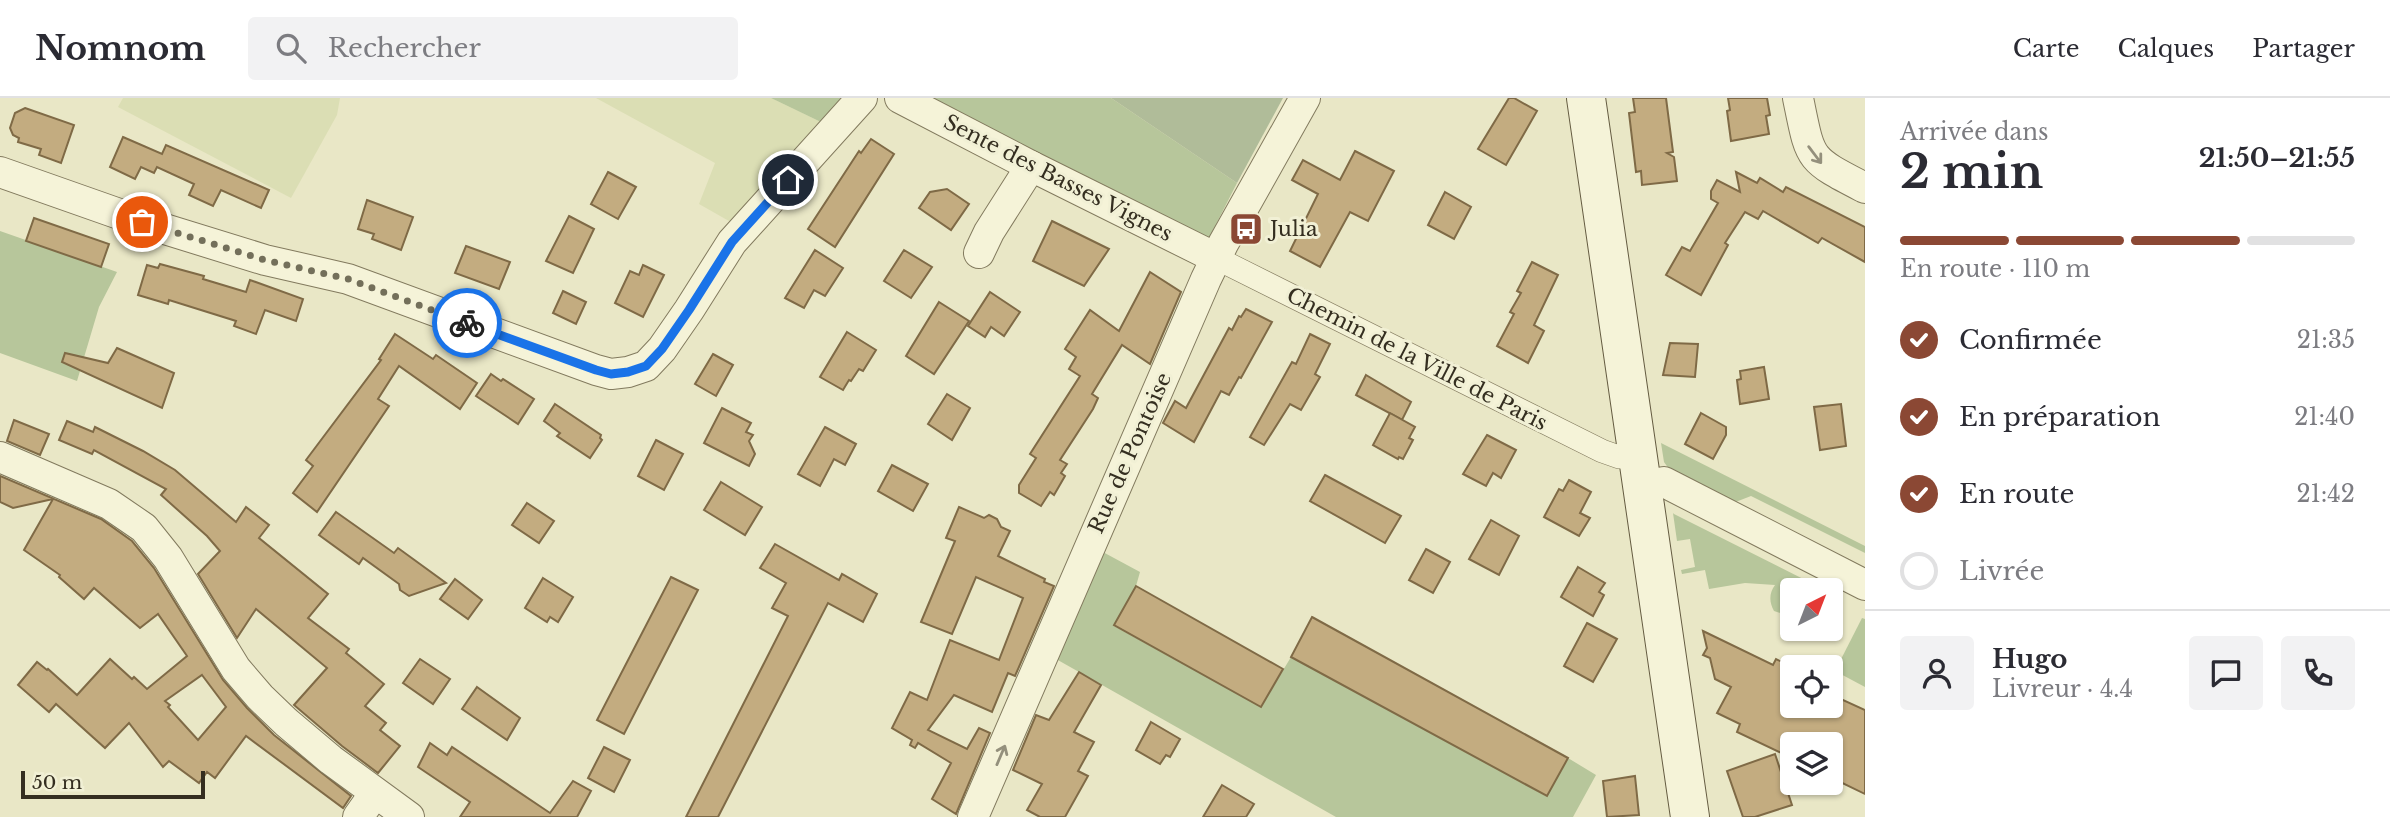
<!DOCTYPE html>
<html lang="fr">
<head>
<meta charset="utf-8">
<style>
  body { margin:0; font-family:"Libre Baskerville",serif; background:#f2f2f3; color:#2b2b33; height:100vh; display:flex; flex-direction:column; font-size:26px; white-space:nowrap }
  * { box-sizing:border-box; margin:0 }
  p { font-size:23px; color:#7c7c81 }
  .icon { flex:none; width:38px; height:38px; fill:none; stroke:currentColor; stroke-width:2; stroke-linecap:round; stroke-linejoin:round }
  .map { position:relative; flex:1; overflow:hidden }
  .side { display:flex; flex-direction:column; background:#fff; width:525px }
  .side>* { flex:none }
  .needle { width:46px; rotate:42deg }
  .buttons { position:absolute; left:1780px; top:480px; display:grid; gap:14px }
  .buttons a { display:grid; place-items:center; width:63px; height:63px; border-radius:7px; background:#fff; box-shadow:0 2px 5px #0004; font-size:35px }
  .scale { position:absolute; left:21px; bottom:18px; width:184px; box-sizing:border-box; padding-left:7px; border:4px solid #342e20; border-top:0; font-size:19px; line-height:24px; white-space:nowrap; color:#342e20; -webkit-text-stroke:5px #f1f0d5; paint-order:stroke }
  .pin { position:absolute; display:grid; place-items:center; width:60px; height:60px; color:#fff; margin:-30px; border:4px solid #fff; border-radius:50%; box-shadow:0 2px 7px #0007 }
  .courier { position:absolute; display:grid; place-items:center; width:70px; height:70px; margin:-35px; border:5px solid #1a73e8; border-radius:50%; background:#fff; color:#222; box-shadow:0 2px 9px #0007 }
  .overview em { font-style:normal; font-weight:800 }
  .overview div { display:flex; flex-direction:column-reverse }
  .overview { display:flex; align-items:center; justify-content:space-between; height:119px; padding:0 35px }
  h1 { font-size:46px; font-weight:800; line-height:52px }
  .bar { display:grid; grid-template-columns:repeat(4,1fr); gap:10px 7px; align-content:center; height:84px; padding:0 35px }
  .bar i { height:9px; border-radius:5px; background:#e1e1e2 }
  .bar .selected { background:#8b4834 }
  .bar p { grid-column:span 4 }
  .line { display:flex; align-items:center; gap:18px; padding:0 35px; border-top:2px solid #e1e1e2 }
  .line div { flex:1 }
  .round { display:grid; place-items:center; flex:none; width:74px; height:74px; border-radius:7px; background:#f2f2f3 }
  ol { padding:0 35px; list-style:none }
  li { display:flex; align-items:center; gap:21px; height:77px }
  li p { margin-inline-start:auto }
  li .icon { padding:7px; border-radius:50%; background:#8b4834; color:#fff; stroke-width:4 }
  li:last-child { color:#7c7c81 }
  li i { width:38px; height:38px; border:4px solid #e1e1e2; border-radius:50% }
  header { display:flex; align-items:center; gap:42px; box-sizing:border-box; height:98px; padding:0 35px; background:#fff; border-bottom:2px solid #e1e1e2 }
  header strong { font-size:33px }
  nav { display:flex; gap:38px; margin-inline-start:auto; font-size:24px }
  .search { width:490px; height:63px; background:#f2f2f3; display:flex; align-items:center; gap:18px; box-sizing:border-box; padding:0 24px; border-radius:7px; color:#7c7c81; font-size:26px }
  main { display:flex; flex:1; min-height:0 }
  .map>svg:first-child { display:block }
  .farmland { fill:#dbdeb4 }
  .green { fill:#b7c69b }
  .cemetery { fill:#b0bc99 }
  .building { fill:#c3ac80; stroke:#7f6a46; stroke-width:2; fill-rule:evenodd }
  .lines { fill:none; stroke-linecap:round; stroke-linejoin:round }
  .pedestrian-casing { stroke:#827a5e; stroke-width:24 }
  .minor-casing { stroke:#827a5e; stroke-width:32 }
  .secondary-casing { stroke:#645b41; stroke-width:40 }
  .pedestrian { stroke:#f5f3d8; stroke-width:23 }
  .minor { stroke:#f5f3d8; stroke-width:30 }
  .secondary { stroke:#f5f3d8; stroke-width:38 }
  .oneway { stroke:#94907c }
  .done { stroke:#736f5a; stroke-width:7; stroke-dasharray:0 12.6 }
  .route { stroke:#1a73e8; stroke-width:9 }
  .labels { text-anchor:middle; stroke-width:6; stroke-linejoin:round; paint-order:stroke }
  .street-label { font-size:21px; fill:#342e20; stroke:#f1f0d5 }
  .poi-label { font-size:21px; fill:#342e20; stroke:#f1f0d5; text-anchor:start }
</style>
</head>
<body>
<header>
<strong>Nomnom</strong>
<div class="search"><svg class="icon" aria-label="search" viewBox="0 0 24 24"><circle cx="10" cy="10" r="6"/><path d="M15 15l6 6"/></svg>Rechercher</div>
<nav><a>Carte</a><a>Calques</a><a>Partager</a></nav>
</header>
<main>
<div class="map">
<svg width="1865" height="719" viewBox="0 0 1865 719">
  <rect width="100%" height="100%" fill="#e9e7c6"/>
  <!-- farmland -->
  <g class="farmland">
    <polygon points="123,0 340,0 337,17 291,100 118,9"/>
    <polygon points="596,0 771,0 825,26 736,127 699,106 715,65"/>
  </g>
  <!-- green -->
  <g class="green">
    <polygon points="771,0 853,0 825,26"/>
    <polygon points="924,0 1111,0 1237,85 1209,140"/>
    <polygon points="0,133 117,174 99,209 77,283 0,255"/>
    <polygon points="1661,345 1865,448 1865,455 1751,398 1733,405 1669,371 1664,364"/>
    <path d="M1673 415 1674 416 1825 492H1792V519L1774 513C1769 504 1769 495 1775 487L1745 485 1709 491 1705 472 1682 476 1681 472 1695 469 1690 441 1677 443Z"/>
    <polygon points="1101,453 1140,474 1136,488 1114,528 1261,609 1291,559 1546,698 1568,660 1596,677 1573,719 1336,719 1056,561"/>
    <polygon points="1862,520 1865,521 1865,589 1835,573"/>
  </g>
  <!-- cemetery -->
  <polygon class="cemetery" points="1111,0 1283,0 1237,85"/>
  <!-- building -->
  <g class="building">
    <polygon points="1509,0 1514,0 1537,13 1506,67 1478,51"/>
    <polygon points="1633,0 1666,0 1673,54 1667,55 1674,59 1677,83 1642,87 1641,73 1636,74 1629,15 1635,14"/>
    <polygon points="1728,0 1767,0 1770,17 1766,18 1769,36 1731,43 1727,13 1730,12"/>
    <polygon points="25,10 74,27 61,65 39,57 41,51 18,44 19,40 13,37 10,30 15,15"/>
    <polygon points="123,39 162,56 166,47 269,92 261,110 221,92 213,108 189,97 194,86 157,69 154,75 141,69 135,81 110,69"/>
    <polygon points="871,41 894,56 835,149 808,131 859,53 861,55"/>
    <polygon points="1355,53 1394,73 1368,123 1350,114 1320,169 1290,153 1318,96 1292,82 1303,62 1340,82"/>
    <polygon points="608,74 636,89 618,121 591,106"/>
    <polygon points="1736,74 1757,85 1760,80 1783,94 1786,89 1865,129 1865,164 1822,140 1818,145 1763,113 1758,121 1745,114 1725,145 1728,147 1701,197 1666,177 1682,149 1690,153 1718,105 1711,101 1711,93 1717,82 1740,94"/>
    <polygon points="947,91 969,106 951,132 919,110 930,94"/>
    <polygon points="1445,94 1471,109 1454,141 1428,127"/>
    <polygon points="367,102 413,119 401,152 372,141 374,136 358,131"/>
    <polygon points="569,118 594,131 573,175 546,163"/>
    <polygon points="34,120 109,146 101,169 26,143"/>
    <polygon points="1052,123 1109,151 1084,188 1033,163"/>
    <polygon points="466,148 510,164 499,191 455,175"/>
    <polygon points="815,152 843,170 825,198 814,192 804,210 785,200"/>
    <polygon points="904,152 932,169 911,200 884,183"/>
    <polygon points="1532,164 1558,177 1534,227 1544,233 1528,265 1497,248 1514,216 1510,214 1521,195 1517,193"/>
    <polygon points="160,166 204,178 203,181 246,194 250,182 303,201 296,223 265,212 256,236 234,228 236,223 169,202 168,206 138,197 147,167 158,170"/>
    <polygon points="643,167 664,177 643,219 615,205 630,173 639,177"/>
    <polygon points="1150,174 1181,194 1150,266 1122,247 1092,296 1098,300 1093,311 1060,362 1067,366 1061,375 1065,378 1054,397 1050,394 1041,408 1019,395 1019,387 1036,360 1030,356 1080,278 1069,271 1076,259 1065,251 1090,212 1119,233"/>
    <polygon points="563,193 586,204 576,226 553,215"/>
    <polygon points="990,194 1020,214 1004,238 991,229 985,239 968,228"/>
    <polygon points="939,204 969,223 934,276 906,258"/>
    <polygon points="1246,211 1272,224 1241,280 1239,279 1229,297 1221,293 1194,344 1163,325 1175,303 1186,310 1229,230 1232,232 1239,218 1241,219"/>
    <polygon points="847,234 876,252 863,273 859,271 851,283 849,282 843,292 820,279"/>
    <polygon points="395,236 433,261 436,257 477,285 460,311 399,268 378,301 389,308 317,414 293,395 313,368 306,362 381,262 379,261"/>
    <polygon points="1310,236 1330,246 1315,276 1320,279 1301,312 1290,306 1264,347 1250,339 1292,264 1296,266"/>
    <polygon points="1670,245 1698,246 1695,279 1663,277"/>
    <polygon points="117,250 174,275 162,310 62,264 65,255 108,265"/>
    <polygon points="713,256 733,267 716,298 695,286"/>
    <polygon points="1764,269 1769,301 1740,306 1737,282 1741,281 1740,273"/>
    <polygon points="491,276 501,283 503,281 534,301 518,326 476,298"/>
    <polygon points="1366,277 1411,304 1402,322 1356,297"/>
    <polygon points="947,296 970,310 952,342 928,326"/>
    <polygon points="555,306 601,337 600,340 602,342 590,360 557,338 560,335 544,323"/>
    <polygon points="1841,306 1846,348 1820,352 1814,309"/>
    <polygon points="722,310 751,325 746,334 753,337 749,343 755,356 749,368 704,345"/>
    <polygon points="1390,315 1415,329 1409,340 1413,342 1403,361 1399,359 1398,361 1373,347"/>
    <polygon points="1701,315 1726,329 1726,337 1713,361 1685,346"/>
    <polygon points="14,322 49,336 40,357 7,343"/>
    <polygon points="67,323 93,334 95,329 143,353 175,372 236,424 246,409 269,427 259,440 328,496 308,520 349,551 346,555 384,586 365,608 386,625 380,632 400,648 378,675 342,648 294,607 327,570 256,511 237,540 198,476 220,453 207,438 161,397 166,391 94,352 92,356 59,342"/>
    <polygon points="825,329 856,346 845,367 834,361 820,388 798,376"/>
    <polygon points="1487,337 1516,352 1501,380 1493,375 1486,388 1463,376"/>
    <polygon points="656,342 683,356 664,392 638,378"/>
    <polygon points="892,367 928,386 913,413 878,393"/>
    <polygon points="1325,377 1401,418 1385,445 1310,403"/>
    <path d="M0 378 101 421 132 443 154 470 223 582 247 610 274 637 351 698 343 710 246 638 215 680 207 674 199 685 169 663 163 669 129 625 105 650 56 606 49 614 18 587 37 564 47 572 48 571 77 597 110 561 132 581 134 579 147 591 187 558 158 516 140 530 94 490 84 501 59 479 60 477 24 452 53 401 13 410 0 404ZM202 577 226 609 198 642 168 609 170 607 165 603Z"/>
    <polygon points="1569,382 1591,394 1580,415 1590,420 1579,438 1544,419 1559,391 1563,393"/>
    <polygon points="721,384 762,409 745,437 704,412"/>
    <polygon points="527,405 554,423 539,445 512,427"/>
    <polygon points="959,409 984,420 989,417 997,421 1001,429 1010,433 998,458 1045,481 1044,484 1054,488 1015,578 1008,575 992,614 954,597 928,632 967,651 979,630 990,635 956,716 932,701 951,665 918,645 915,650 910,647 912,642 892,630 910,594 927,602 950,542 999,562 1023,500 976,479 952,536 921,524 955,443 946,440"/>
    <polygon points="336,414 394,455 398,450 446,485 409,498 400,492 399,486 363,460 359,466 319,437"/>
    <polygon points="1491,422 1519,438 1499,477 1469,461"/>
    <polygon points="775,446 839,482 842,476 877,496 863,524 828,505 718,719 686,719 788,518 772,510 786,485 760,470"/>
    <polygon points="1426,451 1450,464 1433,495 1409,482"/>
    <polygon points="1578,469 1605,485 1599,494 1604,497 1593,518 1561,499"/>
    <polygon points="671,479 698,492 624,636 597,622"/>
    <polygon points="543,480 573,499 558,524 550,519 547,524 525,510"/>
    <polygon points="455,481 482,502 468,521 440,501"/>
    <polygon points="1136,488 1283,571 1261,609 1114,527"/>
    <polygon points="1312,519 1568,660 1547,698 1291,559"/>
    <polygon points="1587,525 1617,541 1593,584 1564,568"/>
    <polygon points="1703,533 1773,567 1776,561 1792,569 1792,607 1830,607 1830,596 1865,612 1865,696 1830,679 1830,646 1792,646 1792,660 1737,634 1740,626 1717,615 1731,589 1715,581 1710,560 1703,557 1707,550"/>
    <polygon points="420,561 450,581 433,606 403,585"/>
    <polygon points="1079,574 1101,587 1074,634 1094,644 1078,673 1088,678 1065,719 1040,719 1027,712 1042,686 1013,672 1036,617 1049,622"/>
    <polygon points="477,589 520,620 507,642 462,611"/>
    <polygon points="1151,624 1180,641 1170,659 1166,657 1160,666 1136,652"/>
    <polygon points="430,645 447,657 452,649 550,715 573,683 591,693 577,719 460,719 470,704 418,669"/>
    <polygon points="604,649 630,662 614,694 588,680"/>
    <polygon points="1775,656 1792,707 1755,719 1743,719 1727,673"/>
    <polygon points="1635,678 1639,717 1607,719 1603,683"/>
    <polygon points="1222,687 1254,706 1246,719 1203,719"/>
  </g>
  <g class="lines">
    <defs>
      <polyline id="pedestrian" points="1216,160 1602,353 1619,359 1640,359"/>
      <g id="minor">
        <polyline points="900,0 1031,68 1216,160"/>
        <path d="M1798 0C1811 63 1807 60 1865 90"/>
        <polyline points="0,74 142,124 265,162 348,181 596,272 611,276 628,274 646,268 662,251 689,212 732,144 862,0"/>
        <polyline points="979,155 989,134 1031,68"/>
        <polyline points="0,359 109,406 144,430 168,460 236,571 260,599 286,624 331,662 409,719"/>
        <polyline points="1644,387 1664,384 1865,487"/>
        <polyline points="358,719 375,695"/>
        <polyline points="973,719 1206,181 1223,146 1305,0"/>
      </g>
      <polyline id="secondary" points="1586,0 1690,719"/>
    </defs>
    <!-- pedestrian casing -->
    <use href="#pedestrian" class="pedestrian-casing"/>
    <!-- minor casing -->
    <use href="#minor" class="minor-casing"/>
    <!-- secondary casing -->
    <use href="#secondary" class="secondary-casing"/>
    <!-- pedestrian -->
    <use href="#pedestrian" class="pedestrian"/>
    <!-- minor -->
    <use href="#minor" class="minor"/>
    <!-- secondary -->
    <use href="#secondary" class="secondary"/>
  </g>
  <!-- one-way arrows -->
  <defs><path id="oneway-shaft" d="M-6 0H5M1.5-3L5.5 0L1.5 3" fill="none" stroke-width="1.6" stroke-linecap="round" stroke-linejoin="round" transform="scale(1.75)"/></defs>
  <g class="oneway">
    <use href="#oneway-shaft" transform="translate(1815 57) rotate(53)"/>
    <use href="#oneway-shaft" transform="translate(1001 657) rotate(-67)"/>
  </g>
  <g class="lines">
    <!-- done -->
    <polyline class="done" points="142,124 265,162 348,181 467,225"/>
    <!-- route -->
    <polyline class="route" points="467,225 596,272 611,276 628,274 646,268 662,251 689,212 732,144 788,82"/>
  </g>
  <!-- icons -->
  <defs>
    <symbol id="bus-square" viewBox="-11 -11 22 22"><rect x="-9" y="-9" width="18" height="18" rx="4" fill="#8b4834" stroke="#f1f0d5"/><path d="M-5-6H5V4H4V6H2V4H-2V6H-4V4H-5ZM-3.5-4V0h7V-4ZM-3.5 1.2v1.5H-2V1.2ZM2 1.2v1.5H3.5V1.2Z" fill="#fff"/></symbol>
  </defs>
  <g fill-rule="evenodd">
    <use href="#bus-square" x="1227" y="112" width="38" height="38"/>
  </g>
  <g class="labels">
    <!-- street labels -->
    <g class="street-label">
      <text transform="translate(1058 80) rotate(27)" y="7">Sente des Basses Vignes</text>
      <text transform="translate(1417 261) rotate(27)" y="7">Chemin de la Ville de Paris</text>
      <text transform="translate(1130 355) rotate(-66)" y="7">Rue de Pontoise</text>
    </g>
    <!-- poi labels -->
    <g class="poi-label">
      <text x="1270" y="138">Julia</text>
    </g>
  </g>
</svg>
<div class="buttons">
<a><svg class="needle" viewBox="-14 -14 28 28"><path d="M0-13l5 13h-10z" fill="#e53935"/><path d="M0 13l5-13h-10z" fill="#7c7c81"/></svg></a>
<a><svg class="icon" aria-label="locate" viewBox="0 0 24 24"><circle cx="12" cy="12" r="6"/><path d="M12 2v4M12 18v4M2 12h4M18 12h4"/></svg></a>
<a><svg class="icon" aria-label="layers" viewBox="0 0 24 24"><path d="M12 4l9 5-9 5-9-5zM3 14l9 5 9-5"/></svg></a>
</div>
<div class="scale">50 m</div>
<div class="pin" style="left:142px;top:124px;background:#ea580c"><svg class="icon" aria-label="bag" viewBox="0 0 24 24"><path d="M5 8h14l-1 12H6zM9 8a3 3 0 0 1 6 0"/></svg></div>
<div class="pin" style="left:788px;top:82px;background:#1f2937"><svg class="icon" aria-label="home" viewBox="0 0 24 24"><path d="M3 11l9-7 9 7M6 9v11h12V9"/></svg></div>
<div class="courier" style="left:467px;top:225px"><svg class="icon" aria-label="bike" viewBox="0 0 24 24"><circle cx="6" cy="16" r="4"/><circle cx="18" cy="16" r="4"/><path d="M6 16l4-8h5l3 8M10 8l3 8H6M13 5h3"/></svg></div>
</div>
<section class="side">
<div class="overview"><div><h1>2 min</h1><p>Arrivée dans</p></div><em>21:50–21:55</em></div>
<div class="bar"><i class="selected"></i><i class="selected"></i><i class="selected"></i><i></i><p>En route · 110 m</p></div>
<ol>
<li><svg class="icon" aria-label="check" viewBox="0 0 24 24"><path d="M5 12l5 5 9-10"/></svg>Confirmée<p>21:35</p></li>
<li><svg class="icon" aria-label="check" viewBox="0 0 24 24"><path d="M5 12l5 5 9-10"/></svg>En préparation<p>21:40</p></li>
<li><svg class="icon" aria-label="check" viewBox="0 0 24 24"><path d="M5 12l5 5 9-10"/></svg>En route<p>21:42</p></li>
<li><i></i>Livrée</li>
</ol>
<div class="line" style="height:126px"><a class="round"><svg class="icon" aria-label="person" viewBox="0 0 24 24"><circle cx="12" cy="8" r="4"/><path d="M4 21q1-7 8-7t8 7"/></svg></a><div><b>Hugo</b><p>Livreur · 4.4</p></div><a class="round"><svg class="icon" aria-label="chat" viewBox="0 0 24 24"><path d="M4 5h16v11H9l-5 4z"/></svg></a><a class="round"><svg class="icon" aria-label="phone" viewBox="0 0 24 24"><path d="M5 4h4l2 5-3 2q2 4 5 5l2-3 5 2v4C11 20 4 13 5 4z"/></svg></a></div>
</section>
</main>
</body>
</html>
